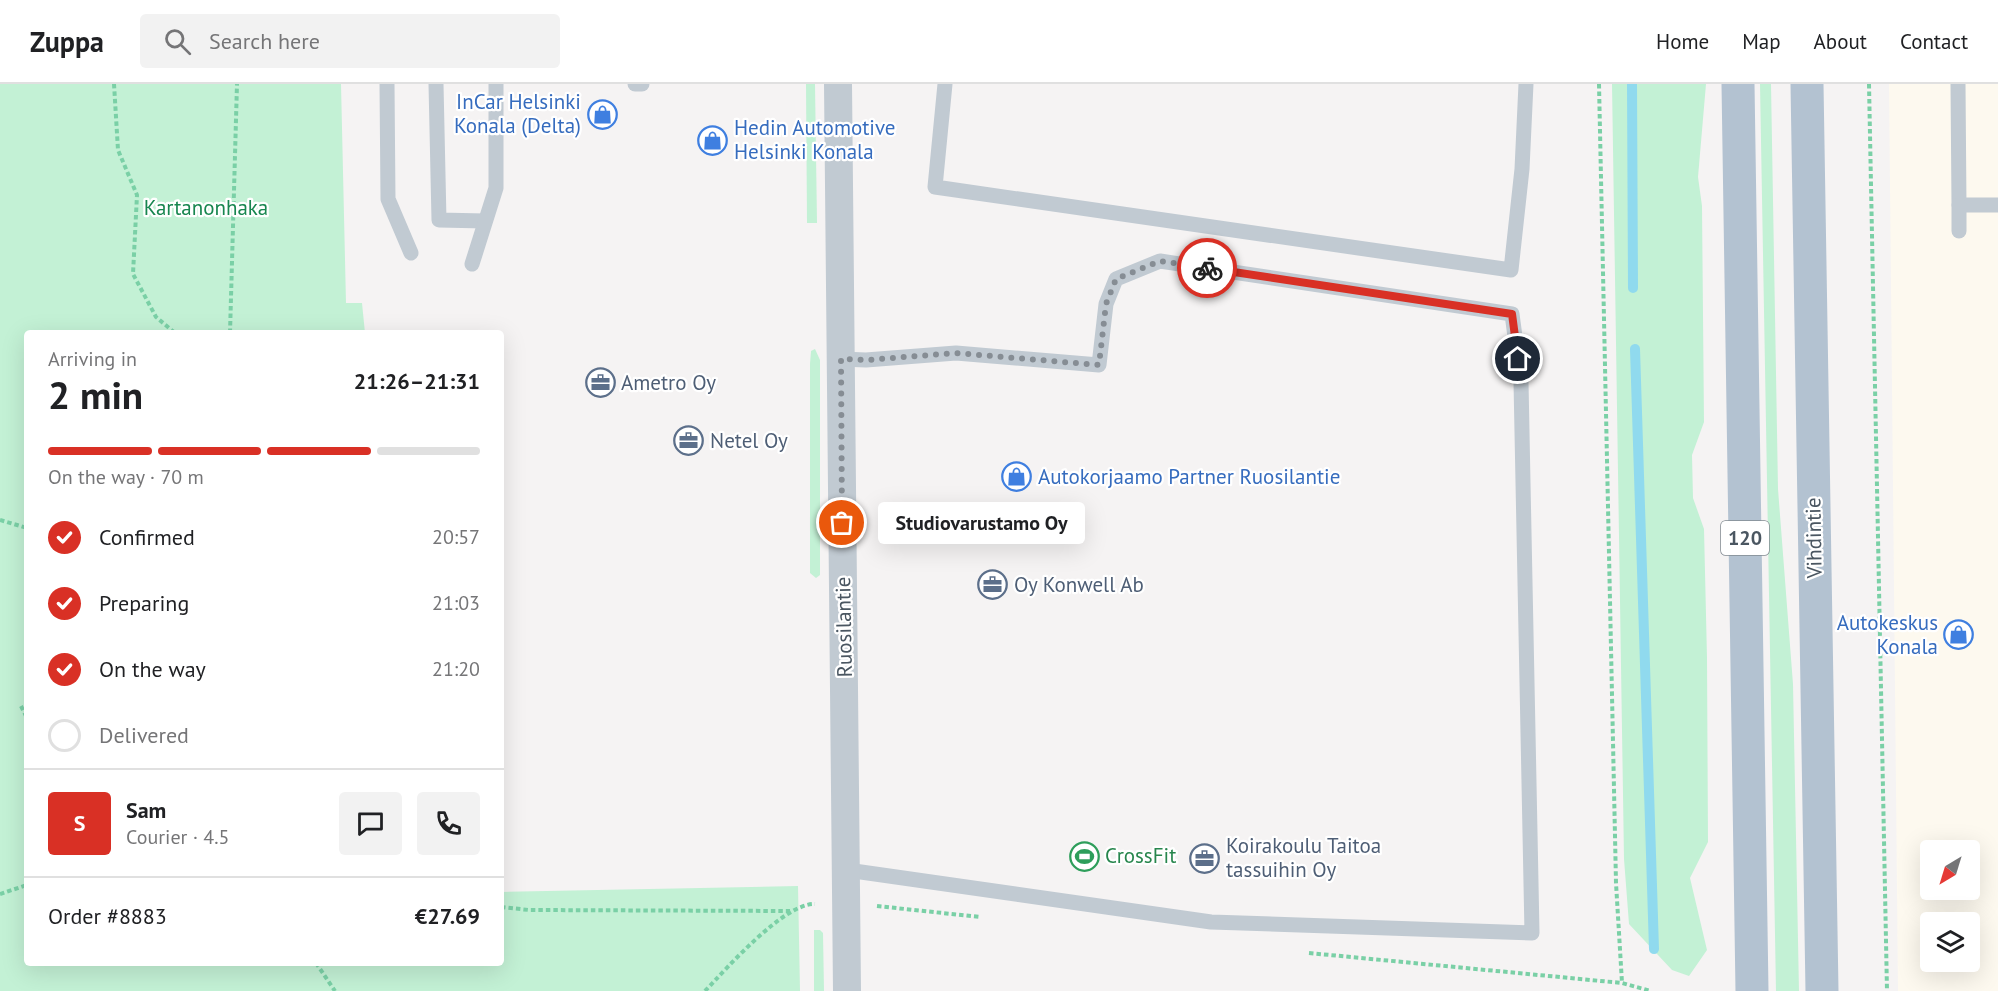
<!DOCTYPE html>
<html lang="en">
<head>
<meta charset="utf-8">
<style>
  body { margin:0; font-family:"PT Sans",sans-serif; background:#f2f2f2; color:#202124; height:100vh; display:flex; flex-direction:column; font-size:22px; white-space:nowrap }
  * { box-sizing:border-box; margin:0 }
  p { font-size:20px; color:#757577 }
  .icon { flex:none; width:33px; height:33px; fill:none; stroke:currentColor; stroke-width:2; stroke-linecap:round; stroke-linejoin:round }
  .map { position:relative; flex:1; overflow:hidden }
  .drawer { position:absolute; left:24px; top:246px; width:480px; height:636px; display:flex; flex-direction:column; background:#fff; border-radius:6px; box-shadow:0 6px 24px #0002 }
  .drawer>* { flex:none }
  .needle { width:39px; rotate:218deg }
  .tools { position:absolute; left:1920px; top:756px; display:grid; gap:12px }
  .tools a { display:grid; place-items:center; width:60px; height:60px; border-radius:6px; background:#fff; box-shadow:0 6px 24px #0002; font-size:30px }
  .pin { position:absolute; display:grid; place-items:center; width:51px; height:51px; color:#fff; margin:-26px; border:3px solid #fff; border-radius:50%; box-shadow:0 2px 6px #0007 }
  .courier { position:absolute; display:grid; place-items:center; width:60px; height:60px; margin:-30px; border:4px solid #d93025; border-radius:50%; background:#fff; color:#222; box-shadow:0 2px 8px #0007 }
  .bubble { position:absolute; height:42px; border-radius:6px; background:#fff; box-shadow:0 6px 24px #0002; font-size:20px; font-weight:600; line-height:42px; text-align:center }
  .headline em { font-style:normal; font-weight:600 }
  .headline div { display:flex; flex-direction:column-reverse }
  .headline { display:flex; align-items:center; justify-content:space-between; height:102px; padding:0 24px }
  h1 { font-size:39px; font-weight:600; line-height:45px }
  .bar { display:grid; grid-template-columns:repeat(4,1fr); gap:9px 6px; align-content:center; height:72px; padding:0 24px }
  .bar i { height:8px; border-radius:4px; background:#e0e0e0 }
  .bar .current { background:#d93025 }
  .bar p { grid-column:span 4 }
  .line { display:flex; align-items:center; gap:15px; padding:0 24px; border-top:2px solid #e0e0e0 }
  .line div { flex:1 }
  .round { display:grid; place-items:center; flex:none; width:63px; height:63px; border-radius:6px; background:#f2f2f2 }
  ol { padding:0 24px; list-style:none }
  li { display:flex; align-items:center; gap:18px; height:66px }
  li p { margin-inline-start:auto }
  li .icon { padding:6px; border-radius:50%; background:#d93025; color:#fff; stroke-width:4 }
  li:last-child { color:#757577 }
  li i { width:33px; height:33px; border:3px solid #e0e0e0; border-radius:50% }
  header { display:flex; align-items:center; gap:36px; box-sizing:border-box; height:84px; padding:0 30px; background:#fff; border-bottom:2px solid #e0e0e0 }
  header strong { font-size:28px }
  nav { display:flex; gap:33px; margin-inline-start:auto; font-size:21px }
  .search { width:420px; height:54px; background:#f2f2f2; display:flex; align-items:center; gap:15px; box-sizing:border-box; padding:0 21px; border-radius:6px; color:#757577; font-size:22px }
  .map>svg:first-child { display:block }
  .commercial { fill:#fdf9ef; fill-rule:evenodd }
  .green { fill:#c3f1d5 }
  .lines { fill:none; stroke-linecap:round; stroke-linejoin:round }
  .stream { stroke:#90daee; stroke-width:10 }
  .path { stroke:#7ad0a6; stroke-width:4; stroke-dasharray:4.5 3; stroke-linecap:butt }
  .service { stroke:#c1cad2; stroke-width:15 }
  .minor { stroke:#c1cad2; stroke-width:28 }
  .primary { stroke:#b3c2d1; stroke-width:33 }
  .done { stroke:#868d94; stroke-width:6; stroke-dasharray:0 10.8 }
  .route { stroke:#d93025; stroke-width:8 }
  .labels { text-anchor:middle; stroke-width:4.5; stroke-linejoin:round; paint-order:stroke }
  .shield { fill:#fff; stroke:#808990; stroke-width:1.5 }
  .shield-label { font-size:20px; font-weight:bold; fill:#4a5661 }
  .shop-label { font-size:21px; fill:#366cbe; stroke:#fff; text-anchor:end }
  .park-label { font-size:21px; fill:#17864f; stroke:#fff }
  .service-label { font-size:21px; fill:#4e5e75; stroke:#fff; text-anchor:start }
  .street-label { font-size:21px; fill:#4a5661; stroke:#fff }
  .leisure-label { font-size:21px; fill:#27864d; stroke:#fff; text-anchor:start }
</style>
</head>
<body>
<header>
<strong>Zuppa</strong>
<div class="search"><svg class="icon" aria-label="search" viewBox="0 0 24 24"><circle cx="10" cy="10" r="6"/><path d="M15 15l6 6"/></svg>Search here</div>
<nav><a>Home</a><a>Map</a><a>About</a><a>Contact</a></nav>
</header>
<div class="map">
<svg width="1998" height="907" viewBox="0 0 1998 907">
  <rect width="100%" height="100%" fill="#f5f3f3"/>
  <!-- commercial -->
  <path class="commercial" d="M1889 0H1998V907H1898ZM1930 766H1970V806H1930ZM1930 838H1970V878H1930Z"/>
  <!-- green -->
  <g class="green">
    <polygon points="0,0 341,0 346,219 362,219 365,249 27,249 27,879 501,879 501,808 798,802 800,907 0,907"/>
    <polygon points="806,0 815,0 817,139 807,139"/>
    <polygon points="1612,0 1706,0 1698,93 1702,122 1704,338 1692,371 1693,414 1704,445 1707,574 1708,758 1690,794 1707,866 1689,892 1672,886 1629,840 1624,775"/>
    <polygon points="1760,0 1771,0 1778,405 1793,600 1799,907 1776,907"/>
    <polygon points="815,265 820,276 820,491 816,494 810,489 810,280 811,267"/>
    <polygon points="814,846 820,846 823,849 824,907 814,907"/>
  </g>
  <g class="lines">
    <!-- stream -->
    <g class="stream">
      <polyline points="1632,0 1633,204"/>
      <polyline points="1635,265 1654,865"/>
    </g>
    <!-- path -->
    <g class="path">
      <polyline points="114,0 118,66 137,111 133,190 156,233 175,249"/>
      <polyline points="1599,0 1616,799 1622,899"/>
      <polyline points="1869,0 1887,907"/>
      <polyline points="230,249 237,0"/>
      <polyline points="0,436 27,444"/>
      <polyline points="21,622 27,634"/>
      <polyline points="0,810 27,801"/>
      <polyline points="877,822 980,833"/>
      <polyline points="501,823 529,826 790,827"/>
      <polyline points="1309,869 1622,899 1651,907"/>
      <polyline points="316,879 335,907"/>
      <path d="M705 907C727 884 784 819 815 820"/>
    </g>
    <!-- service -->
    <g class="service">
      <polyline points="387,0 388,115 411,169"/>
      <polyline points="436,0 439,136 485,137"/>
      <polyline points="635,0 642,0"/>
      <polyline points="945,0 935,103 1511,186 1522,85 1526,0"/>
      <polyline points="1958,0 1959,121 1998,121"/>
      <polyline points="1959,121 1959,147"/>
      <polyline points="472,180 496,104 496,0"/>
      <polyline points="841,275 866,276 956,269 1099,281 1106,220 1116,195 1160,177 1512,230 1521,298 1532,849 1211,838 847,786"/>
    </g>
    <!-- minor -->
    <polyline class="minor" points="838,0 847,907"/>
    <!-- primary -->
    <g class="primary">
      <polyline points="1738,0 1752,907"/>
      <polyline points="1807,0 1822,907"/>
    </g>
  </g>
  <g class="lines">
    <!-- done -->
    <polyline class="done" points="842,439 841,275 867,276 956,269 1099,281 1106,220 1116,195 1160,177 1207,184"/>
    <!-- route -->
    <polyline class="route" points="1207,184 1512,230 1518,275"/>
  </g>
  <!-- icons -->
  <defs>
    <symbol id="shop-ring" viewBox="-11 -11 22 22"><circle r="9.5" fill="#fff" stroke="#3f7fe0" stroke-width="1.5"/><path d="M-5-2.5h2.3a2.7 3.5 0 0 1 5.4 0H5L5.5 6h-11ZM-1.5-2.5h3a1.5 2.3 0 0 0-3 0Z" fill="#3f7fe0"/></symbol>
    <symbol id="office-ring" viewBox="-11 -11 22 22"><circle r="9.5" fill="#fff" stroke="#5c6f8a" stroke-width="1.5"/><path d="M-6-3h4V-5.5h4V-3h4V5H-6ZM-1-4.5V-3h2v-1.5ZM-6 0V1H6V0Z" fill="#5c6f8a"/></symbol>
    <symbol id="stadium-ring" viewBox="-11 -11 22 22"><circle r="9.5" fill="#fff" stroke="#2e9e5b" stroke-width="1.5"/><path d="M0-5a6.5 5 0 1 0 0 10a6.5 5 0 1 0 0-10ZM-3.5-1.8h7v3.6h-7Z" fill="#2e9e5b"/></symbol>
  </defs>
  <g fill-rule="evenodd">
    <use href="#shop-ring" x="586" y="14" width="33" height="33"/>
    <use href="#shop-ring" x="696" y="40" width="33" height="33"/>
    <use href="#office-ring" x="584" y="282" width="33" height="33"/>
    <use href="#office-ring" x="672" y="340" width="33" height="33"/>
    <use href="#shop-ring" x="1000" y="376" width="33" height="33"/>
    <use href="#office-ring" x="976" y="484" width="33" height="33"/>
    <use href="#shop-ring" x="1942" y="534" width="33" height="33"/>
    <use href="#stadium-ring" x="1068" y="756" width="33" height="33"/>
    <use href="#office-ring" x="1188" y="758" width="33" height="33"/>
  </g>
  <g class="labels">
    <!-- shield labels -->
    <rect class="shield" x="1721" y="437" width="48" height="34" rx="4.5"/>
    <g class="shield-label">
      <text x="1745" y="461">120</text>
    </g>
    <!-- shop labels -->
    <g class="shop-label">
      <text x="581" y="25">InCar Helsinki<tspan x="581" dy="24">Konala (Delta)</tspan></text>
      <text x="734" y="51" text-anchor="start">Hedin Automotive<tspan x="734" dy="24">Helsinki Konala</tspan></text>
      <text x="1038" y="400" text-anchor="start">Autokorjaamo Partner Ruosilantie</text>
      <text x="1938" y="546">Autokeskus<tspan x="1938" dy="24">Konala</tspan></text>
    </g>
    <!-- park labels -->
    <g class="park-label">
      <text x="206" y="131">Kartanonhaka</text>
    </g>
    <!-- service labels -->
    <g class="service-label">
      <text x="621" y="306">Ametro Oy</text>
      <text x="710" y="364">Netel Oy</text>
      <text x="1014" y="508">Oy Konwell Ab</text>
      <text x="1226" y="769">Koirakoulu Taitoa<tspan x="1226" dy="24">tassuihin Oy</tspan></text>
    </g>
    <!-- street labels -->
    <g class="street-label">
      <text transform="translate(1814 454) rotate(-91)" y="7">Vihdintie</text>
      <text transform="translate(844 543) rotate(-91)" y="7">Ruosilantie</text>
    </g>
    <!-- leisure labels -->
    <g class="leisure-label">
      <text x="1105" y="779">CrossFit</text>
    </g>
  </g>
</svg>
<div class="tools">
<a><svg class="needle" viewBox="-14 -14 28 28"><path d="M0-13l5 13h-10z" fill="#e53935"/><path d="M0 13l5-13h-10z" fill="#757577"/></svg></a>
<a><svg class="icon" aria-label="layers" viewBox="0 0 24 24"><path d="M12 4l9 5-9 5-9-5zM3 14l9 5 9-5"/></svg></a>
</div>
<div class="pin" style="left:842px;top:439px;background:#ea580c"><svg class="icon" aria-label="bag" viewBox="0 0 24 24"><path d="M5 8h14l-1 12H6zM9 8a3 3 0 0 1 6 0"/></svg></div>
<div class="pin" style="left:1518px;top:275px;background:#1f2937"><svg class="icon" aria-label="home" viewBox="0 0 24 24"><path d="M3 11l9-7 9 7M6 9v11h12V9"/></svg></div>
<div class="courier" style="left:1207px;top:184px"><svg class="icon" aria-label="bike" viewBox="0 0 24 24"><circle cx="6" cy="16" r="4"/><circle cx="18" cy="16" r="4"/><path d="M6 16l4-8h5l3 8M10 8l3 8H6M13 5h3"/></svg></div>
<div class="bubble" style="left:878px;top:418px;width:207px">Studiovarustamo Oy</div>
<section class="drawer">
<div class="headline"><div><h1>2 min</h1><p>Arriving in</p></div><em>21:26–21:31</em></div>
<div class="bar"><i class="current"></i><i class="current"></i><i class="current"></i><i></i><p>On the way · 70 m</p></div>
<ol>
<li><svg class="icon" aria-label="check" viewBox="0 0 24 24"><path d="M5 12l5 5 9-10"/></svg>Confirmed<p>20:57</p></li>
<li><svg class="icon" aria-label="check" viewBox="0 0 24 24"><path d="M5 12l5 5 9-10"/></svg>Preparing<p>21:03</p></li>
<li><svg class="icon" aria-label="check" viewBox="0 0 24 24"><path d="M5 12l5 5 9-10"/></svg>On the way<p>21:20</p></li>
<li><i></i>Delivered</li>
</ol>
<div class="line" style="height:108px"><b class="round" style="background:#d93025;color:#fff">S</b><div><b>Sam</b><p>Courier · 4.5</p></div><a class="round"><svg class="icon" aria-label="chat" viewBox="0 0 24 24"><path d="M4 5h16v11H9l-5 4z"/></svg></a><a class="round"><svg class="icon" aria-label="phone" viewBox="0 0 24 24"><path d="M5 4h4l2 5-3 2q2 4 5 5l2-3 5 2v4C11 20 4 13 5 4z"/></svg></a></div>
<div class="line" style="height:78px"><div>Order #8883</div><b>€27.69</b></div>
</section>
</div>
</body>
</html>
